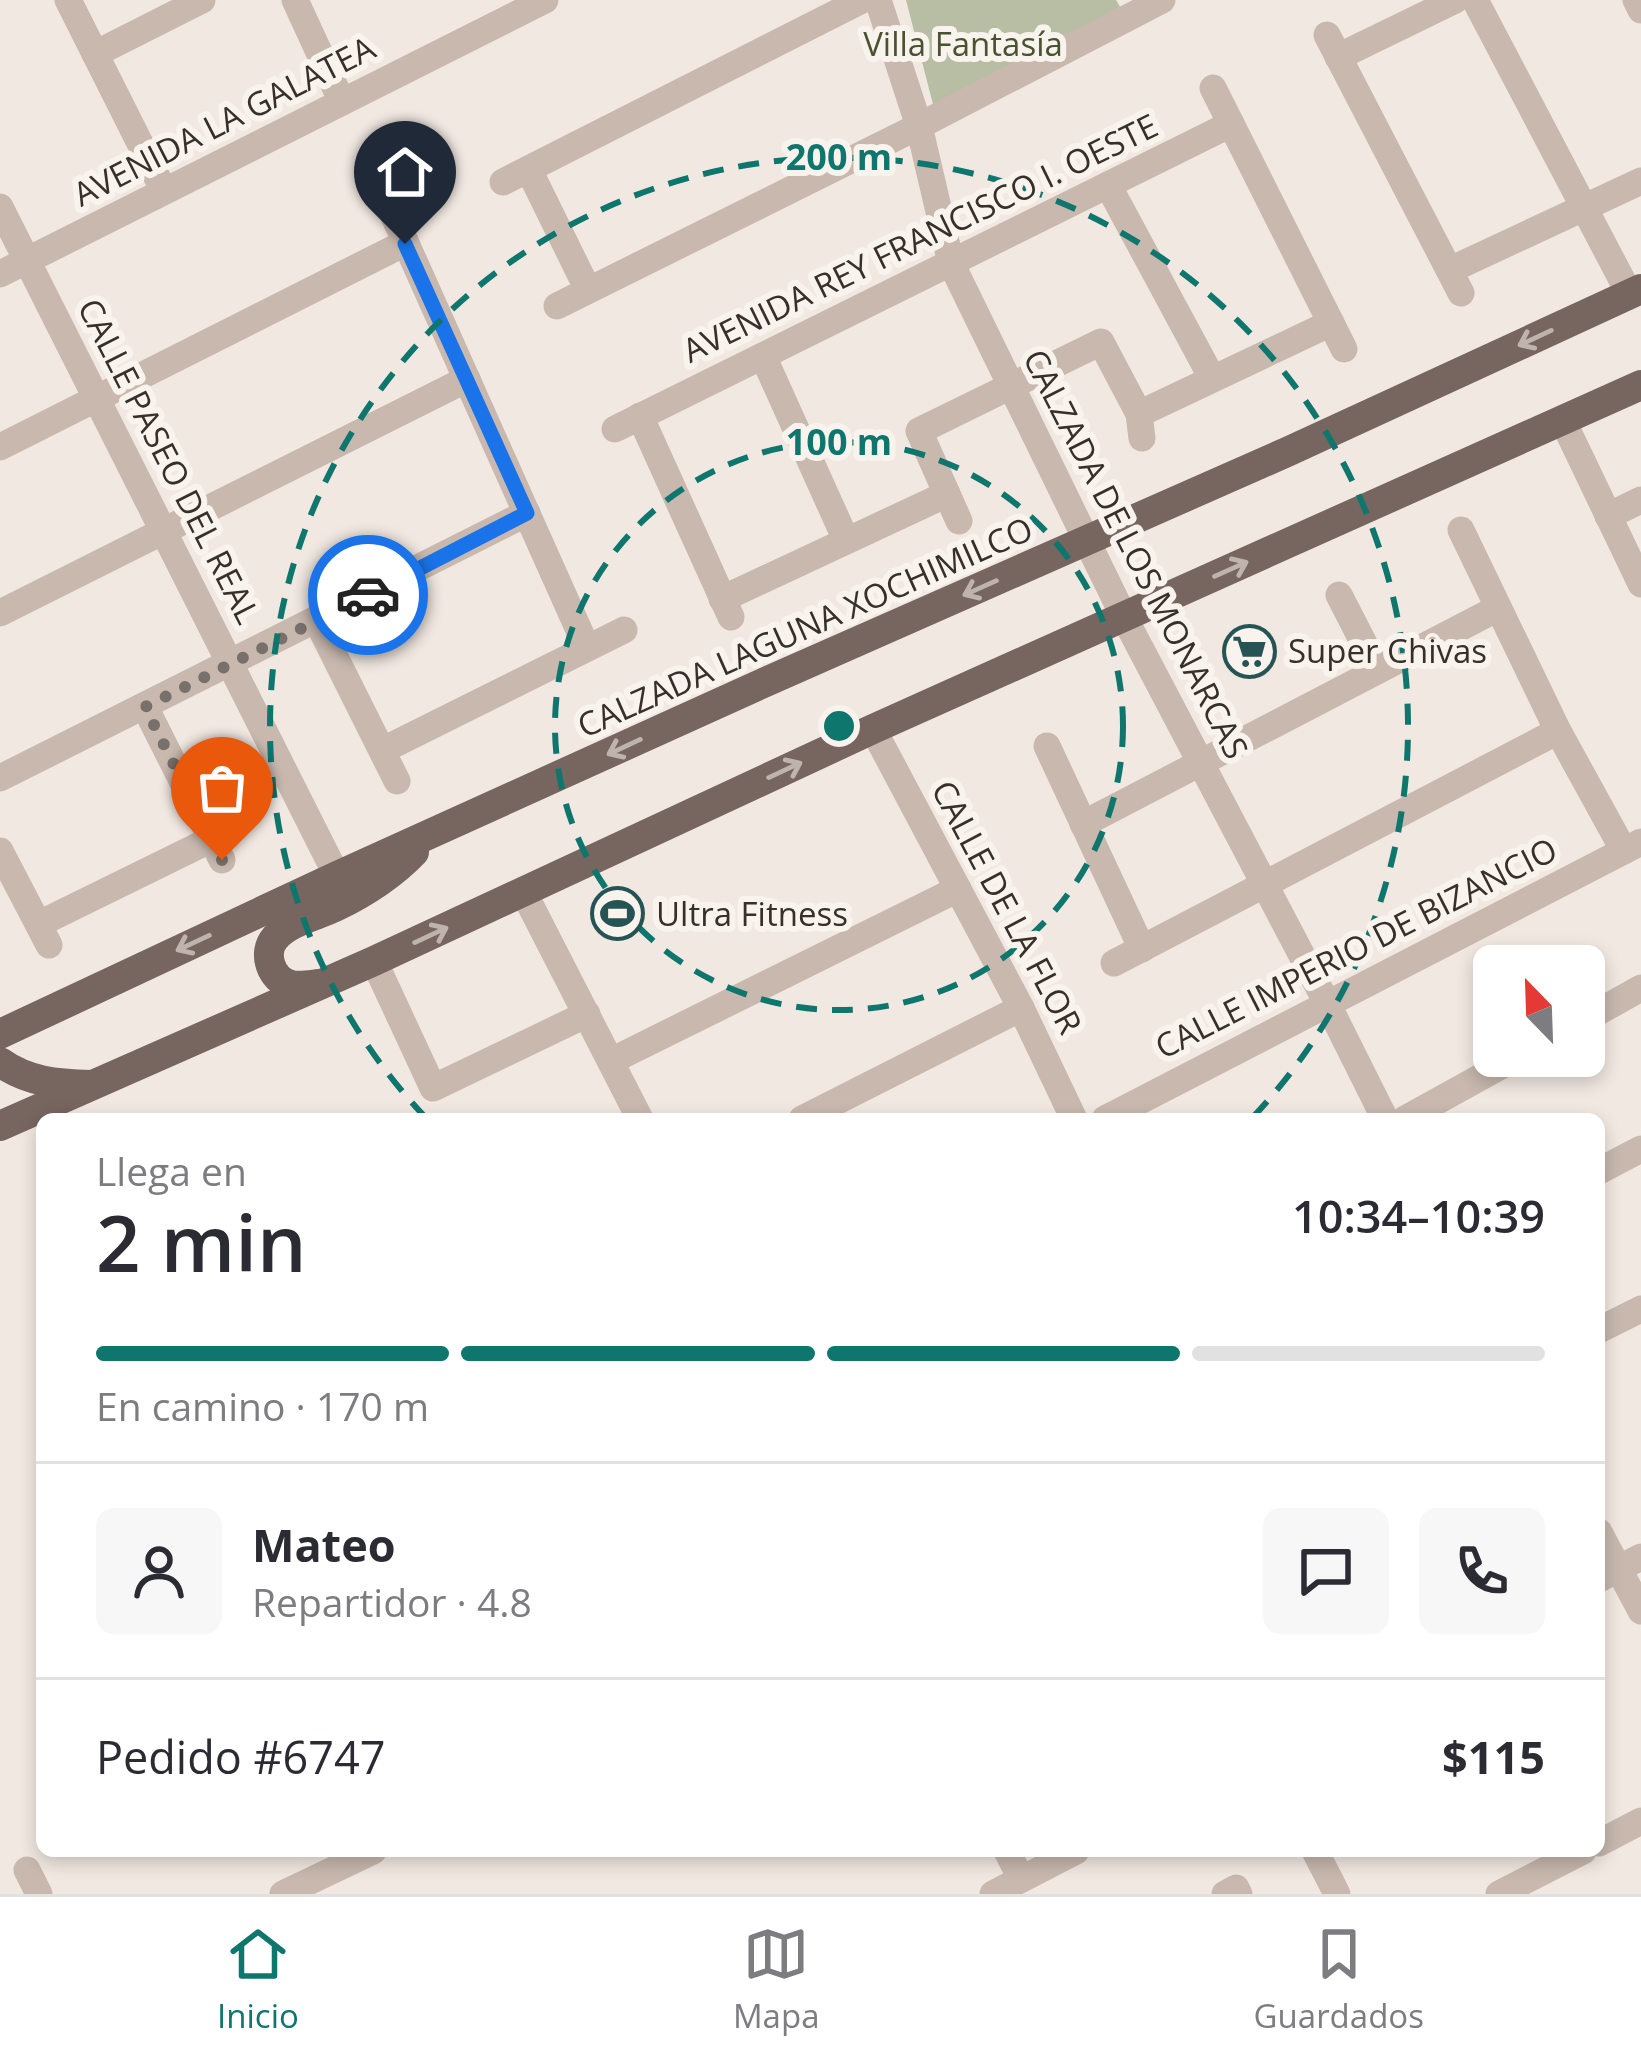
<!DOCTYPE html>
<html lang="es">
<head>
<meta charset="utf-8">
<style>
  body { margin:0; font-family:"Open Sans",sans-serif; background:#f7f7f7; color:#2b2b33; height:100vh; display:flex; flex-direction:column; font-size:45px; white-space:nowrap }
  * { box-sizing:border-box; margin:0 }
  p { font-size:39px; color:#7c7c81 }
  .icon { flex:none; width:66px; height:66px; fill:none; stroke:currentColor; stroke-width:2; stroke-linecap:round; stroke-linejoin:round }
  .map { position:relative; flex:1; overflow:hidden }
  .details { position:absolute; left:36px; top:1113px; width:1569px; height:744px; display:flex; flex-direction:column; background:#fff; border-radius:18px; box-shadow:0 6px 18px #0003 }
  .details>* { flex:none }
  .needle { width:78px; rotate:337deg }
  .controls { position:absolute; left:1473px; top:945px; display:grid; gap:24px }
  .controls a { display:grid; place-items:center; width:132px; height:132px; border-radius:18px; background:#fff; box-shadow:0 6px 18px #0003; font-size:60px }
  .pin { position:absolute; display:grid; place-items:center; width:102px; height:102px; color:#fff; margin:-123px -51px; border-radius:50% 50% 50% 0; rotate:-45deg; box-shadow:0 0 12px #0007 }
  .pin .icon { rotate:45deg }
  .courier { position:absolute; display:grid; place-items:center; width:120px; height:120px; margin:-60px; border:9px solid #1a73e8; border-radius:50%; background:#fff; color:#222; box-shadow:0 3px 15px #0007 }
  .headline em { font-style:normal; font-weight:600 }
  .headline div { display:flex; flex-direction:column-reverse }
  .headline { display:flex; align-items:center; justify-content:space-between; height:204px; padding:0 60px }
  h1 { font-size:78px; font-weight:600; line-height:90px }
  .bar { display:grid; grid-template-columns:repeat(4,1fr); gap:18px 12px; align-content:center; height:144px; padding:0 60px }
  .bar i { height:15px; border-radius:9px; background:#e1e1e2 }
  .bar .on { background:#0f766e }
  .bar p { grid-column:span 4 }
  .line { display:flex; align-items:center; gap:30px; padding:0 60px; border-top:3px solid #e1e1e2 }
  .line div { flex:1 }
  .round { display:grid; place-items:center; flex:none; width:126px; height:126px; border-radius:18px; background:#f7f7f7 }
  .tab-bar { display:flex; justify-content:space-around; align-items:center; height:168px; border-top:3px solid #e1e1e2; background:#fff; font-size:33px; color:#7c7c81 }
  .tab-bar a { display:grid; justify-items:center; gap:6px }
  .tab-bar .on { color:#0f766e }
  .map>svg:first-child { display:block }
  .green { fill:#b7bea3 }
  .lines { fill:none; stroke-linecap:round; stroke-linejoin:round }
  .minor { stroke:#c8b8ae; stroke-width:27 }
  .major { stroke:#77655f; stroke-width:30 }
  .oneway { stroke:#beb3ad }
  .done { stroke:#78706b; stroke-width:12; stroke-dasharray:0 21.6 }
  .route { stroke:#1a73e8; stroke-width:15 }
  .ring { fill:none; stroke:#0f766e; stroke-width:6; stroke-dasharray:21 15 }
  .labels { text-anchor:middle; stroke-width:12; stroke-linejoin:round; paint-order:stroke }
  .park-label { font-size:33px; fill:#495332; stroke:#f9f3ed }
  .street-label { font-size:33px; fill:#372f2c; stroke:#f9f3ed }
  .poi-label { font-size:33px; fill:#372f2c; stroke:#f9f3ed; text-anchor:start }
  .centre { fill:#0f766e; stroke:#f9f3ed; stroke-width:6 }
  .ring-label { font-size:36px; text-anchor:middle; font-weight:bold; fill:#0f766e; stroke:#f9f3ed; stroke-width:12; stroke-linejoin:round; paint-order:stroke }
</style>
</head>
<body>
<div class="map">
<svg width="1641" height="1894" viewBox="0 0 1641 1894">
  <rect width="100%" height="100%" fill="#f1e8e1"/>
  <!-- green -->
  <polygon class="green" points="906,0 1116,0 1120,7 934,108"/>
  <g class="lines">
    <!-- minor -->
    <g class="minor">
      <polyline points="68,0 164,191"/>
      <polyline points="295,0 342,102"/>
      <polyline points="878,0 919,126 951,263 1124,617 1328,1005 1385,1119"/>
      <polyline points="1475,0 1630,295"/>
      <polyline points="1636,0 1641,10"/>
      <polyline points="1327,35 1461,293"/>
      <polyline points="95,54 202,0"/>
      <polyline points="1338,57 1455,0"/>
      <polyline points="1213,88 1344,349"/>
      <polyline points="529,170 588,290"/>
      <polyline points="503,182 862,0"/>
      <polyline points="1108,185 1212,378"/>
      <polyline points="388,203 587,648"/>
      <polyline points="0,207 337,876"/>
      <polyline points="1450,270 1641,181"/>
      <polyline points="0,274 545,0"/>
      <polyline points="557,306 919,126 1162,0"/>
      <polyline points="763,356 846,540"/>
      <polyline points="1139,414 1331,323"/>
      <polyline points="640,416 731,617"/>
      <polyline points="1563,421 1641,584"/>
      <polyline points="615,429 1231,124"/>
      <polyline points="0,447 405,243"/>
      <polyline points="1608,516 1641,500"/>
      <polyline points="959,521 919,431 1101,342 1139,414 1142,438"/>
      <polyline points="1461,530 1558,731 1624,851"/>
      <polyline points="1339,595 1377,669"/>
      <polyline points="722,599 947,494"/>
      <polyline points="0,613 467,379"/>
      <polyline points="317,621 397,781"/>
      <polyline points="145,707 222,860"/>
      <polyline points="873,729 1021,1008 1074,1119"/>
      <polyline points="1047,746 1142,949"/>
      <polyline points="383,750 624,630"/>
      <polyline points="0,778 527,513"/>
      <polyline points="1083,824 1498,608"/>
      <polyline points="0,851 49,945"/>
      <polyline points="523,891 640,1119"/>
      <polyline points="39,924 212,839"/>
      <polyline points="374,961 433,1088 587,1014"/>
      <polyline points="1114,963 1558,731"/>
      <polyline points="1584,1020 1641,988"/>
      <polyline points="611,1061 958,889"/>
      <polyline points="802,1119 1021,1008"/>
      <polyline points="1105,1119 1641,842"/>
      <polyline points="1405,1119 1519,1056"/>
      <polyline points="1599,1171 1641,1149"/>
      <polyline points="1599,1330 1641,1309"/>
      <polyline points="1599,1532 1641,1611"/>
      <polyline points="1599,1579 1641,1557"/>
      <polyline points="1599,1843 1641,1821"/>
      <polyline points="1007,1851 1021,1879"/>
      <polyline points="1315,1851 1337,1894"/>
      <polyline points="27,1870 39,1894"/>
      <polyline points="283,1894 373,1851"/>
      <polyline points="993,1894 1076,1851"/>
      <polyline points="1225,1894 1236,1888 1239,1894"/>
      <polyline points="1499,1894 1583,1851"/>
    </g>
    <!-- major -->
    <g class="major">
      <path d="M319 984C310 985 299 987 291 985 271 980 262 953 275 938 288 922 316 916 335 907 364 893 391 876 414 852"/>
      <polyline points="0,1034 337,876 770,680 1287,452 1641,289"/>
      <path d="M0 1062C28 1082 57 1084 91 1085"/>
      <polyline points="0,1126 374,961 873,729 1641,385"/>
    </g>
  </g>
  <!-- one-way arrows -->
  <defs><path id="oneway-shaft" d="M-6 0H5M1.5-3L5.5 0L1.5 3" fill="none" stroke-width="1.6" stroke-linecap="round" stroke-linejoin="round" transform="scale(3)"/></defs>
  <g class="oneway">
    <use href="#oneway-shaft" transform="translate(1535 338) rotate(155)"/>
    <use href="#oneway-shaft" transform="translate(1231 569) rotate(-24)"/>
    <use href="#oneway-shaft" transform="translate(980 588) rotate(156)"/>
    <use href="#oneway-shaft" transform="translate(624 747) rotate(155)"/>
    <use href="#oneway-shaft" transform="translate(785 770) rotate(-25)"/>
    <use href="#oneway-shaft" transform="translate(431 935) rotate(-25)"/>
    <use href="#oneway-shaft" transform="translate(193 943) rotate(155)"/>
  </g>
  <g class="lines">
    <!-- done -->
    <polyline class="done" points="222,860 145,707 368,595"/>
    <!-- route -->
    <polyline class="route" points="368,595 527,513 405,244"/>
  </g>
  <!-- distance rings -->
  <g class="ring">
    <circle cx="839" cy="726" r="284"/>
    <path d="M426 1118A569 569 0 1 1 1252 1118"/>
  </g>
  <!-- icons -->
  <defs>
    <symbol id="supermarket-ring" viewBox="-11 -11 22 22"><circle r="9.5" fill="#f9f3ed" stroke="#265454" stroke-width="1.5"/><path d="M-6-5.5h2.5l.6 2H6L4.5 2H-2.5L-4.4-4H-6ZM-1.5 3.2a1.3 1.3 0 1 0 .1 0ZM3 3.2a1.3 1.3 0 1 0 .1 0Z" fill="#265454"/></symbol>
    <symbol id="stadium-ring" viewBox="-11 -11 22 22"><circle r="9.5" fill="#f9f3ed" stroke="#265454" stroke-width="1.5"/><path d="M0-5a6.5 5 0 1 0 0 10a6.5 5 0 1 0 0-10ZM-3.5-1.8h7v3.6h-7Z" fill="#265454"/></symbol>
  </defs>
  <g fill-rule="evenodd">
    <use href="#supermarket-ring" x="1220" y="622" width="59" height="59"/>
    <use href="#stadium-ring" x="588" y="884" width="59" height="59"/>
  </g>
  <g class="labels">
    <!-- park labels -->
    <g class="park-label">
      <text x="963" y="56">Villa Fantasía</text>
    </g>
    <!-- street labels -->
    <g class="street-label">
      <text transform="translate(224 121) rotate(-27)" y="12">AVENIDA LA GALATEA</text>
      <text transform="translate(920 238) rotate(-26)" y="12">AVENIDA REY FRANCISCO I. OESTE</text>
      <text transform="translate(169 461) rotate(63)" y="12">CALLE PASEO DEL REAL</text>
      <text transform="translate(1136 554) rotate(63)" y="12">CALZADA DE LOS MONARCAS</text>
      <text transform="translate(805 627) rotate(-24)" y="12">CALZADA LAGUNA XOCHIMILCO</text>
      <text transform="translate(1007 907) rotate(62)" y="12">CALLE DE LA FLOR</text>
      <text transform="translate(1356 948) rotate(-27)" y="12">CALLE IMPERIO DE BIZANCIO</text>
    </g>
    <!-- poi labels -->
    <g class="poi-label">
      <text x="1288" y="663">Super Chivas</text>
      <text x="656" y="926">Ultra Fitness</text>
    </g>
  </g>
  <circle cx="839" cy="726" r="18" class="centre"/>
  <g class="ring-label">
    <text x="839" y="170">200 m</text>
    <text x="839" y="455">100 m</text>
  </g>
</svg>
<div class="controls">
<a><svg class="needle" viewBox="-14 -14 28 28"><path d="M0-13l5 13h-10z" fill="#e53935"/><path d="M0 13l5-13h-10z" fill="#7c7c81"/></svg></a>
</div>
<div class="pin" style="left:222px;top:860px;background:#ea580c"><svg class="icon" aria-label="bag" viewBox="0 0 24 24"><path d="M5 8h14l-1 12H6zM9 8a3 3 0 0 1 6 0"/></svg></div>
<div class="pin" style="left:405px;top:244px;background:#1f2937"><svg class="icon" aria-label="home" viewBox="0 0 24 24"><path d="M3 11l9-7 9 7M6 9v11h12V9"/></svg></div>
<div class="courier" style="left:368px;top:595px"><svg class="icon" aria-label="car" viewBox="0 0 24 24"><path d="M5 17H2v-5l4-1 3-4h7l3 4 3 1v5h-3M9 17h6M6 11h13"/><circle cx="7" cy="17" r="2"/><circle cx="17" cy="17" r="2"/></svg></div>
<section class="details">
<div class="headline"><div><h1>2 min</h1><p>Llega en</p></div><em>10:34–10:39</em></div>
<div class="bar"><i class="on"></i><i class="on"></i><i class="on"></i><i></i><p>En camino · 170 m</p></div>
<div class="line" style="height:216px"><a class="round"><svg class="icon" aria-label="person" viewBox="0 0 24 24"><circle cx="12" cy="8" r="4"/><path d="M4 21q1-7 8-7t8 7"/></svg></a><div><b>Mateo</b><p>Repartidor · 4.8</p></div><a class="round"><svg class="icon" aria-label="chat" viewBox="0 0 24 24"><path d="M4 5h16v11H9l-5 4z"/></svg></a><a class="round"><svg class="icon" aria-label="phone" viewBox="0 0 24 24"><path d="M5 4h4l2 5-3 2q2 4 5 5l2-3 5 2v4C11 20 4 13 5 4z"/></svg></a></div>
<div class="line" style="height:156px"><div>Pedido #6747</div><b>$115</b></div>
</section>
</div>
<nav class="tab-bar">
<a class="on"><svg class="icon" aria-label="home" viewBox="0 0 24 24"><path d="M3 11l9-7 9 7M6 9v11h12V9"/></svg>Inicio</a>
<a><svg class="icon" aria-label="map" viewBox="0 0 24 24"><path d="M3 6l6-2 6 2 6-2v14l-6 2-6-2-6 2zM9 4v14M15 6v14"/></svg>Mapa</a>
<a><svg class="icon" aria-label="saved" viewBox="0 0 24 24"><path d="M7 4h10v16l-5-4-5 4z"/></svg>Guardados</a>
</nav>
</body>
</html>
